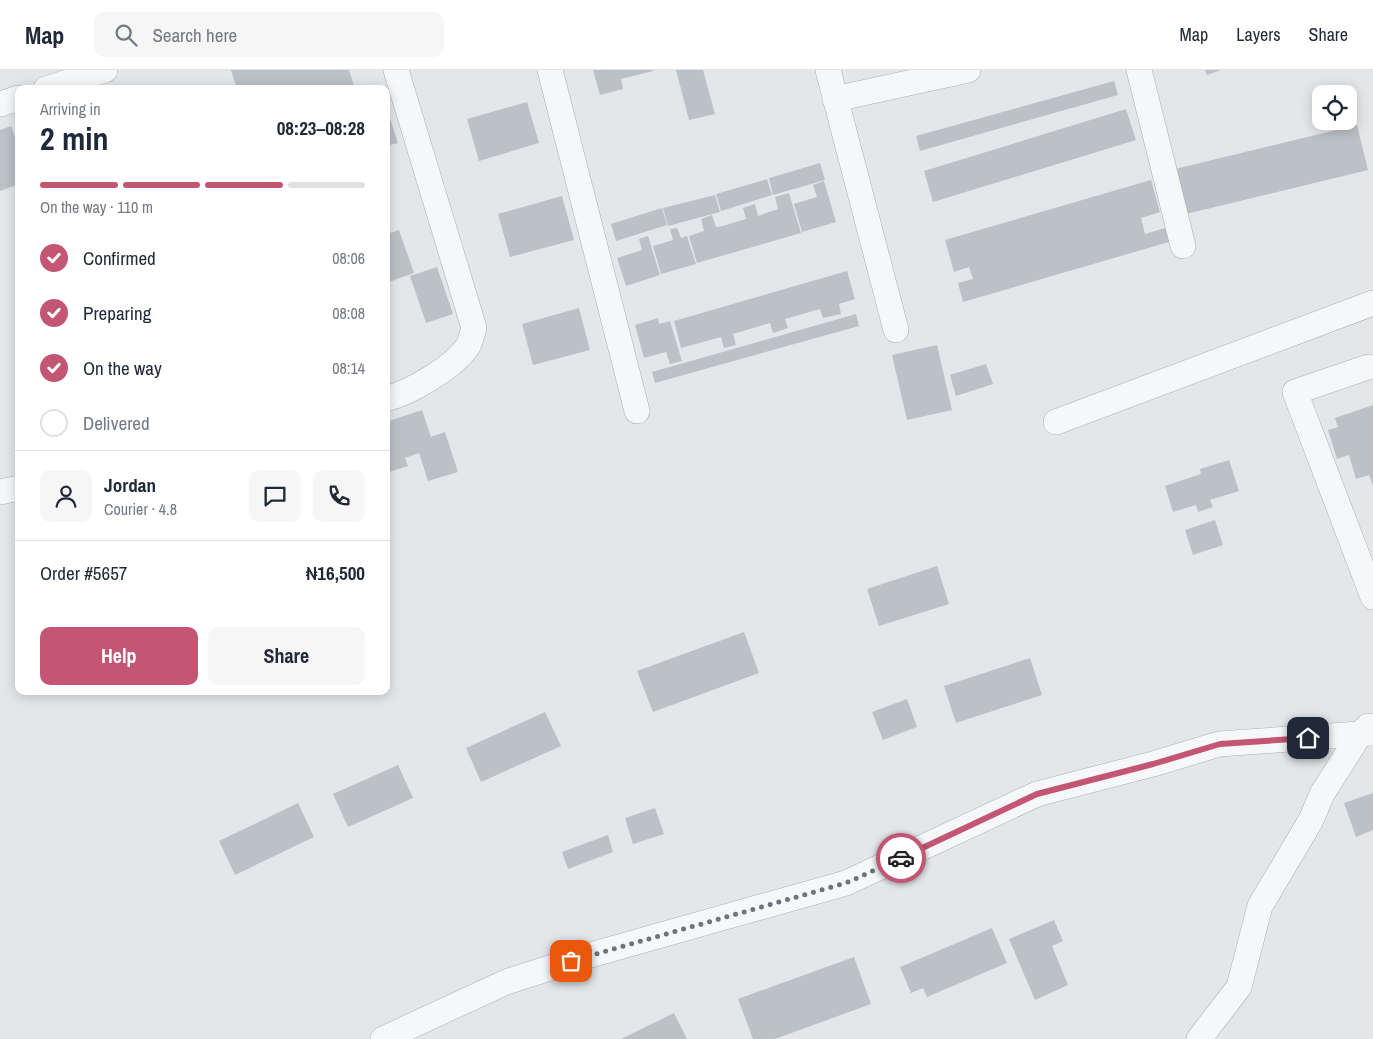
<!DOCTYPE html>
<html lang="en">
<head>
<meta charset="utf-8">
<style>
  body { margin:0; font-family:"Archivo Narrow",sans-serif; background:#f6f6f7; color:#1f2937; height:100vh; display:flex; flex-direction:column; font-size:19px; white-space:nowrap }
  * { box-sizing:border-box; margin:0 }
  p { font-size:16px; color:#747a83 }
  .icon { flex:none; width:28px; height:28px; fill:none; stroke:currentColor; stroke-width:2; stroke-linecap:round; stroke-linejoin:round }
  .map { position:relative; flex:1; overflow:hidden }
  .sheet { position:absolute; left:15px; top:15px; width:375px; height:610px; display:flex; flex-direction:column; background:#fff; border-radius:10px; box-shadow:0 2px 12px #0003 }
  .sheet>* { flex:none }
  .fabs { position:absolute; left:1312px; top:15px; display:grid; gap:10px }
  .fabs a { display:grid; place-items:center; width:45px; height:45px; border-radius:10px; background:#fff; box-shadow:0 2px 12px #0003; font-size:25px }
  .pin { position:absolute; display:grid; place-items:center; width:42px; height:42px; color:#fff; margin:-21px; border-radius:10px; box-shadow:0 2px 8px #0006 }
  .courier { position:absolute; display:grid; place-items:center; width:50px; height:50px; margin:-25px; border:4px solid #c25673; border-radius:50%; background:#fff; color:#222; box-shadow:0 1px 6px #0007 }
  .summary em { font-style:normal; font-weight:700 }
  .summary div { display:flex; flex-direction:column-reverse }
  .summary { display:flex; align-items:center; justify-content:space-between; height:85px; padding:0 25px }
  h1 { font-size:32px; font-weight:700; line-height:38px }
  .bar { display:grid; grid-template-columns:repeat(4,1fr); gap:8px 5px; align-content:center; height:60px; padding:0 25px }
  .bar i { height:6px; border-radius:4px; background:#e0e1e3 }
  .bar .active { background:#c25673 }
  .bar p { grid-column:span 4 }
  .line { display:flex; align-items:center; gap:12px; padding:0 25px; border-top:1px solid #e0e1e3 }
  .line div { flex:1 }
  .round { display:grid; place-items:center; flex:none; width:52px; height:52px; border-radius:10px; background:#f6f6f7 }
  ol { padding:0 25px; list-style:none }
  li { display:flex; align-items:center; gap:15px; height:55px }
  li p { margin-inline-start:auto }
  li .icon { padding:5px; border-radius:50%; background:#c25673; color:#fff; stroke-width:4 }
  li:last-child { color:#747a83 }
  li i { width:28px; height:28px; border:2px solid #e0e1e3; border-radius:50% }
  .action { display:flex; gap:10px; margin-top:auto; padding:10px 25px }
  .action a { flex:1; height:58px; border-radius:10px; background:#c25673; color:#fff; font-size:20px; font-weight:700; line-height:58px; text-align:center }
  .action a+a { background:#f6f6f7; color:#1f2937 }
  header { display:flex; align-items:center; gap:30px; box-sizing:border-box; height:70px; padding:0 25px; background:#fff; border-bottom:1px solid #e0e1e3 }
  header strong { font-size:24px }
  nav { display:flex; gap:28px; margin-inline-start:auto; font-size:18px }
  .search { width:350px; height:45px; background:#f6f6f7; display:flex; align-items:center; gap:12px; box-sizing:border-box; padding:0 18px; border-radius:10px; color:#747a83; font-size:19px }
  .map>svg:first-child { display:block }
  .building { fill:#bbc1c6 }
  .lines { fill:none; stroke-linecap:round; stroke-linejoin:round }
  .minor-casing { stroke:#a9afb4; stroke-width:26 }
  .minor { stroke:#f6f7f9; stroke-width:25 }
  .done { stroke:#6d757c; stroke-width:5; stroke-dasharray:0 9 }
  .route { stroke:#c25673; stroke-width:6 }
</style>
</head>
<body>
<header>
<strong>Map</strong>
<div class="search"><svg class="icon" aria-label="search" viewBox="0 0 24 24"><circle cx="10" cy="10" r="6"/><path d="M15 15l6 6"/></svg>Search here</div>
<nav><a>Map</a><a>Layers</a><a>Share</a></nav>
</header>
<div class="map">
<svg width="1373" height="969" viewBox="0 0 1373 969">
  <rect width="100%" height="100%" fill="#e4e7ea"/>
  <!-- building -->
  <g class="building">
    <polygon points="231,0 349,0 355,19 318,19 317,15 307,19 237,19"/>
    <polygon points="593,0 653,0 653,1 621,9 623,19 600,25"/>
    <polygon points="676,0 703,0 715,44 689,50"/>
    <polygon points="1205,0 1221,0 1207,5"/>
    <polygon points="1114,11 1118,25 920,81 916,66"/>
    <polygon points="527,32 539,73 479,91 467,49"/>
    <polygon points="1126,39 1136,70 933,132 924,101"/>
    <polygon points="389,45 398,73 386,76 386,46"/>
    <polygon points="1357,55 1368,100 1182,145 1171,100"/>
    <polygon points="11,56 19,77 19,114 0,121 0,60"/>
    <polygon points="820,93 825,110 773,125 769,108"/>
    <polygon points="767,109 772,125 721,141 716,124"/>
    <polygon points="1151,110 1160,142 1141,148 1145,164 1165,158 1169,172 963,232 958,213 973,209 969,197 954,202 945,170"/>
    <polygon points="824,111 836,152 802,162 794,134 817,127 813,115"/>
    <polygon points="789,123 801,163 697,193 689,166 704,161 701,149 712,145 716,157 723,156 746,149 743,138 755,134 758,146 778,139 775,127"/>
    <polygon points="715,125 720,142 668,156 663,138"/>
    <polygon points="562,126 574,170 510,187 498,144"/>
    <polygon points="662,138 667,155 616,171 611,154"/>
    <polygon points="386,149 391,163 399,160 414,203 386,213"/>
    <polygon points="677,158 681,168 687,166 696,194 661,204 653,176 673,170 670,159"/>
    <polygon points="648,166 660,205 626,216 617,188 642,180 639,169"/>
    <polygon points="437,197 453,244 426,253 410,206"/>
    <polygon points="847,201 855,229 839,234 841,244 823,248 820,239 785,249 788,258 773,263 770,253 733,264 736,275 724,278 721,267 681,278 674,251"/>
    <polygon points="579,238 590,280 533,295 522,254"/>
    <polygon points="856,244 859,256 655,313 652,302"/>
    <polygon points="658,248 659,254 670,251 682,291 670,294 666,282 644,288 635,255"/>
    <polygon points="937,275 952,340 907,350 892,285"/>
    <polygon points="986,294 993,314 956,326 950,305"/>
    <polygon points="1373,335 1373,416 1369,405 1356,409 1349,385 1337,389 1328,360 1338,357 1335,348"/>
    <polygon points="422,340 431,367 445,362 458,402 428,411 419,383 405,388 408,396 386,403 386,352"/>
    <polygon points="1229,390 1239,421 1210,430 1213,437 1198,442 1196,435 1173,442 1165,416 1201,404 1200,399"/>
    <polygon points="1215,450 1223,475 1193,485 1185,460"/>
    <polygon points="937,496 949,534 879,556 867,519"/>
    <polygon points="744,562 759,603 653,642 637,601"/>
    <polygon points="1030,588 1042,625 956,653 944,616"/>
    <polygon points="907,629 917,657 883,670 872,642"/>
    <polygon points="545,642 561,676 481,712 466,678"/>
    <polygon points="398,695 413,728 348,757 333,724"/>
    <polygon points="1373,723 1373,760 1356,767 1344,733"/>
    <polygon points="298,733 314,767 235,805 219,771"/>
    <polygon points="655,738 664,764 633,774 625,748"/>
    <polygon points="608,765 613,782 568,799 562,782"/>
    <polygon points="1054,850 1063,871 1052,876 1068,915 1035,930 1009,869"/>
    <polygon points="992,858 1007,893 927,927 923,918 911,923 900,897"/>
    <polygon points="854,887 871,934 775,969 753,969 738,929"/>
    <polygon points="674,943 687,969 621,969"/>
  </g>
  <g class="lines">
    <defs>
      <g id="minor">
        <polyline points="550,0 637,341"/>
        <polyline points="828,0 896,260"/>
        <polyline points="1139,0 1183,176"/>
        <polyline points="46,19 105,0"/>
        <polyline points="835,29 968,0"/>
        <polyline points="0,34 19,28"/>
        <polyline points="1368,297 1295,322 1373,527"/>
        <path d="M386 329C411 322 453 298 468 276 471 271 472 263 474 258L396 0"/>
        <polyline points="1056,352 1373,233"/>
        <polyline points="0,422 19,418"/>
        <polyline points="383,969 506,912 587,886 846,813 1037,724 1153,694 1219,674 1373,663"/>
        <polyline points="1199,969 1239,917 1260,836 1311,750 1322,724 1360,664 1368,656"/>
      </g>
    </defs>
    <!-- minor casing -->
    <use href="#minor" class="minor-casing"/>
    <!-- minor -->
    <use href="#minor" class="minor"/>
  </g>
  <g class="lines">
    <!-- done -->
    <polyline class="done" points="571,891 846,813 901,788"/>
    <!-- route -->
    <polyline class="route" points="901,788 1037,724 1153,694 1220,674 1308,668"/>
  </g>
</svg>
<div class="fabs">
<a><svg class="icon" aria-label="locate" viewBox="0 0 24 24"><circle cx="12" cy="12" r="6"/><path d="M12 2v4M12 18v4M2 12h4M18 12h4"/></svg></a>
</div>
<div class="pin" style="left:571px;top:891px;background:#ea580c"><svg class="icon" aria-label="bag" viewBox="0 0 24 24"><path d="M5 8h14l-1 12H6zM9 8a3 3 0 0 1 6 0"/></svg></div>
<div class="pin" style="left:1308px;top:668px;background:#1f2937"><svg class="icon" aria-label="home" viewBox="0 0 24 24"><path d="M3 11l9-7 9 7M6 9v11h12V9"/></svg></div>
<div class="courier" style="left:901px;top:788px"><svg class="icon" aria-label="car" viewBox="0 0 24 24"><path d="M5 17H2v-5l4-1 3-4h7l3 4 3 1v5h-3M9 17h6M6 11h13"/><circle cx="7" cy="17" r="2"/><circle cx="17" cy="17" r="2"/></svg></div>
<section class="sheet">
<div class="summary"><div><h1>2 min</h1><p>Arriving in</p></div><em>08:23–08:28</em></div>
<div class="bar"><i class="active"></i><i class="active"></i><i class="active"></i><i></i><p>On the way · 110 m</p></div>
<ol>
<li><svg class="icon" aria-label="check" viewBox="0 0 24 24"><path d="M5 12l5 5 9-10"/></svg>Confirmed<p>08:06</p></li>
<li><svg class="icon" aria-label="check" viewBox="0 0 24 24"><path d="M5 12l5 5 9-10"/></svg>Preparing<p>08:08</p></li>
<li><svg class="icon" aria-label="check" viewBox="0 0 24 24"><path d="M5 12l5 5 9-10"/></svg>On the way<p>08:14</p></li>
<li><i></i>Delivered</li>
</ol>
<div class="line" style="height:90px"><a class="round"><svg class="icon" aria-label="person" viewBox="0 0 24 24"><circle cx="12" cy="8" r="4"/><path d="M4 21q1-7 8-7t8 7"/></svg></a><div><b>Jordan</b><p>Courier · 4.8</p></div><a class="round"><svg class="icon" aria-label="chat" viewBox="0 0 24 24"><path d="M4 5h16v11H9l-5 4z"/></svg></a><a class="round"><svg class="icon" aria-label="phone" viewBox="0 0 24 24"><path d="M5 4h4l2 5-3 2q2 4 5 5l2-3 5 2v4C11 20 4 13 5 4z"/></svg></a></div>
<div class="line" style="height:65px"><div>Order #5657</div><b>₦16,500</b></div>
<div class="action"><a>Help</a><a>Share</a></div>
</section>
</div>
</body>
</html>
